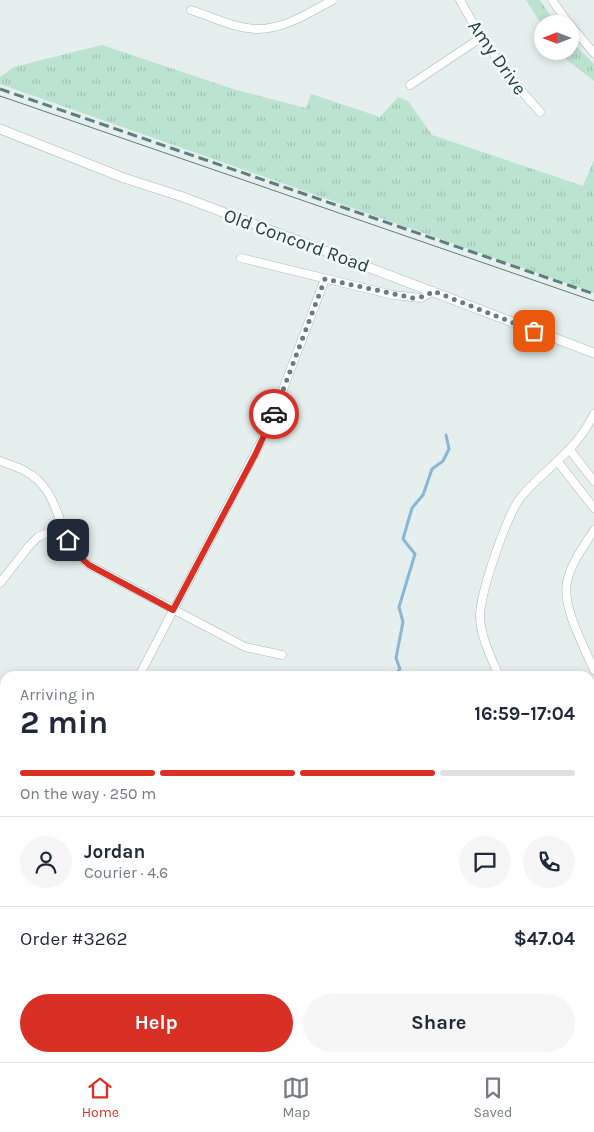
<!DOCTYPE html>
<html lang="en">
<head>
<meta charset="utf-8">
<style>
  body { margin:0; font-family:Karla,sans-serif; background:#f6f6f7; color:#1f2937; height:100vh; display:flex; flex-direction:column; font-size:19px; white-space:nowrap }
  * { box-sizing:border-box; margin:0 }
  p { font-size:16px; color:#747a83 }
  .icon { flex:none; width:28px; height:28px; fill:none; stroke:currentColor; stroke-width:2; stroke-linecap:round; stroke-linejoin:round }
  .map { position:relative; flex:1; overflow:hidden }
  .sheet { position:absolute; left:0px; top:671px; width:595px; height:391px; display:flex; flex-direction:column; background:#fff; border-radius:15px 15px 0 0; box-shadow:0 2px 8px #0003 }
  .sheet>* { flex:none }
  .needle { width:32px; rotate:270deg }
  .controls { position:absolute; left:534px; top:15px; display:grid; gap:10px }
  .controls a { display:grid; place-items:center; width:45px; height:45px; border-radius:50%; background:#fff; box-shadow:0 2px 8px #0003; font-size:25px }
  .pin { position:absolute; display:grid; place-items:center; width:42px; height:42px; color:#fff; margin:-21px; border-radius:10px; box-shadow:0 2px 8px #0006 }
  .courier { position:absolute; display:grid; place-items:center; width:50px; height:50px; margin:-25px; border:4px solid #d93025; border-radius:50%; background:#fff; color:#222; box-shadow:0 1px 6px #0007 }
  .summary em { font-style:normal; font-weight:700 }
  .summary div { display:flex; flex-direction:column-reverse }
  .summary { display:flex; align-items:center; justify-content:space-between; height:85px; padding:0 20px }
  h1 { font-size:32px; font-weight:700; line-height:38px }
  .bar { display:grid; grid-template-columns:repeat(4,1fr); gap:8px 5px; align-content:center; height:60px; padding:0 20px }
  .bar i { height:6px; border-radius:4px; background:#e0e1e3 }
  .bar .selected { background:#d93025 }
  .bar p { grid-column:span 4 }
  .line { display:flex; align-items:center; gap:12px; padding:0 20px; border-top:1px solid #e0e1e3 }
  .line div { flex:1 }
  .round { display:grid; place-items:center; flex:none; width:52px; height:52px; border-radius:26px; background:#f6f6f7 }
  .action { display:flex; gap:10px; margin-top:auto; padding:10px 20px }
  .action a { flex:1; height:58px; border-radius:30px; background:#d93025; color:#fff; font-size:20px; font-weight:700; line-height:58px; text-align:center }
  .action a+a { background:#f6f6f7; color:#1f2937 }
  .tab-bar { display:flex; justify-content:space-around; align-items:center; height:70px; border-top:1px solid #e0e1e3; background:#fff; font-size:14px; color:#747a83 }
  .tab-bar a { display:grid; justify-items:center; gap:2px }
  .tab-bar .selected { color:#d93025 }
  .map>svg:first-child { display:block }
  .grass { fill:url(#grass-tufts) }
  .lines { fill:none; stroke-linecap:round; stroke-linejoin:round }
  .stream { stroke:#89b7d8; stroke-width:3 }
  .minor-casing { stroke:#a7b8b7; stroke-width:9 }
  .tertiary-casing { stroke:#a7b8b7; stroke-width:10 }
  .minor { stroke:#fff; stroke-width:8 }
  .tertiary { stroke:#fff; stroke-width:9 }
  .tram { stroke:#5d7e7e; stroke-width:1 }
  .rail { stroke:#5d7e7e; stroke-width:3; stroke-dasharray:10 5; stroke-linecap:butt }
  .done { stroke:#667f7e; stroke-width:5; stroke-dasharray:0 9 }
  .route { stroke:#d93025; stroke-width:6 }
  .labels { text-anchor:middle; stroke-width:5; stroke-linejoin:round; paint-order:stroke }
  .street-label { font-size:19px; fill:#224343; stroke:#f6fbfa }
</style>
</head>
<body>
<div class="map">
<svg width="594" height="1062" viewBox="0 0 594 1062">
  <defs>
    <pattern id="grass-tufts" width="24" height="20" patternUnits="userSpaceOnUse" patternTransform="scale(1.25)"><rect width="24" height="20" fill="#bce2d0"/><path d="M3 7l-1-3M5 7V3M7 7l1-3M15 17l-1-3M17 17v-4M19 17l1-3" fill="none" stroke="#a1c3b4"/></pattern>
  </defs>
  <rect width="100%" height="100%" fill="#e5efed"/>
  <!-- grass -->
  <g class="grass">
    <polygon points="526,0 540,0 556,24 542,24 542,25"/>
    <polygon points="570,40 594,64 594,81 567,60 561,51 570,51"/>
    <polygon points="102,45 233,89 306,108 311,94 380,117 398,97 408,101 432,135 583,186 594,160 594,293 0,84 0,77 14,67"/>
  </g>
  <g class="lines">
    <!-- stream -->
    <g class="stream">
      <polyline points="394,676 400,669 396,658 403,622 399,607 415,554 403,539 412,508 423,495 432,469 443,461 449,449 446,435"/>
      <polyline points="257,1062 257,1058"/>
    </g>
    <defs>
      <g id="minor">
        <path d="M460 0C482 41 509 78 540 112"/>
        <polyline points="552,0 569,24"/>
        <path d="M191 10C212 17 236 29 258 29 285 29 310 12 333 0"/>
        <polyline points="570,25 594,53"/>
        <polyline points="410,85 482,37"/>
        <polyline points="241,258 393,295 421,298 433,291"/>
        <polyline points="570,450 594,481"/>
        <path d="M0 461C8 464 18 467 25 471 54 486 56 516 69 541 75 551 81 558 89 565L245 647 282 655"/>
        <polyline points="558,462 594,508"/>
        <path d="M594 530C584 546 571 563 567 582 562 608 584 646 594 670"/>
        <polyline points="0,583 29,546 38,537 63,526"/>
        <polyline points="139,676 266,432 279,400 325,279"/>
        <path d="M499 676C491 657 480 636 480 615 481 591 507 514 521 497 547 466 575 453 594 414"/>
        <polyline points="590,862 594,867"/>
        <polyline points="590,906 594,909"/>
        <polyline points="0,943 5,933"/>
        <polyline points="590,978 594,971"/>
        <polyline points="0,1049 5,1056"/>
        <polyline points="528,1058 532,1062"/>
        <polyline points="569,1058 577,1062"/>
        <polyline points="154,1062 158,1058"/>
        <polyline points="479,1062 481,1059"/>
        <polyline points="539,1062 544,1058"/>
      </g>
      <polyline id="tertiary" points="0,129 124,178 183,197 594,353"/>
    </defs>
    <!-- minor casing -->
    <use href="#minor" class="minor-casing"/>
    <!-- tertiary casing -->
    <use href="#tertiary" class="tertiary-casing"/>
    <!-- minor -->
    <use href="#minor" class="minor"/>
    <!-- tertiary -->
    <use href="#tertiary" class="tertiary"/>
    <!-- tram -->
    <polyline class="tram" points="0,96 594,301"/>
    <!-- rail -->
    <polyline class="rail" points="0,89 594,294"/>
  </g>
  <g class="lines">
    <!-- done -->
    <polyline class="done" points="274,414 325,279 413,298 426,296 433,291 534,331"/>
    <!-- route -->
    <polyline class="route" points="68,540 79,556 89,565 173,610 255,455 274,414"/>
  </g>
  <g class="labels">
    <!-- street labels -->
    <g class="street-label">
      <text transform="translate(498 57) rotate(55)" y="7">Amy Drive</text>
      <text transform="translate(297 240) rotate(20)" y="7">Old Concord Road</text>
    </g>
  </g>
</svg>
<div class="controls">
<a><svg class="needle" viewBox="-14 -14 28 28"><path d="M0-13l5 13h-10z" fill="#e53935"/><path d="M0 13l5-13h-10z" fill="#747a83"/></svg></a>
</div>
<div class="pin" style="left:534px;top:331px;background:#ea580c"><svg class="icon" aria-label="bag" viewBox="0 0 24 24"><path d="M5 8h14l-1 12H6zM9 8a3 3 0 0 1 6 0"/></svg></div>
<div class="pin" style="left:68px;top:540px;background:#1f2937"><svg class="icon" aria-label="home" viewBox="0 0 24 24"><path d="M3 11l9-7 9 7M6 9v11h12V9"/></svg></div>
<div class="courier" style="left:274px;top:414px"><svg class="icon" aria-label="car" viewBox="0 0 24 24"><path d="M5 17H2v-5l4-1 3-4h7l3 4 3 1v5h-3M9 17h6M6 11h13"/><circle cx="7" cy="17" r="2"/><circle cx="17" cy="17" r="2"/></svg></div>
<section class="sheet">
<div class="summary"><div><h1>2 min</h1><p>Arriving in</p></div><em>16:59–17:04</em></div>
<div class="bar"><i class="selected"></i><i class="selected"></i><i class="selected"></i><i></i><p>On the way · 250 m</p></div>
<div class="line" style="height:90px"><a class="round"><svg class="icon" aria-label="person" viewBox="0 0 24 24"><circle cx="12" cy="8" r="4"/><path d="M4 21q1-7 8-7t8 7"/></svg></a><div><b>Jordan</b><p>Courier · 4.6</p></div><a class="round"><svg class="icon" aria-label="chat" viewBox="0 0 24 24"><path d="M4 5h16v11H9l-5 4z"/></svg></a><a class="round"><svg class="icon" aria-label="phone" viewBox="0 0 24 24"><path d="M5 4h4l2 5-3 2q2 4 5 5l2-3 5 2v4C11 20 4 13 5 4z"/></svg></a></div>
<div class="line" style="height:65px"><div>Order #3262</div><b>$47.04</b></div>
<div class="action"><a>Help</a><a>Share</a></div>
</section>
</div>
<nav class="tab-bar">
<a class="selected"><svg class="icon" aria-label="home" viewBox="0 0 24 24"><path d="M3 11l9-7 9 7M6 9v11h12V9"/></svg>Home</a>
<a><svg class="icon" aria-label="map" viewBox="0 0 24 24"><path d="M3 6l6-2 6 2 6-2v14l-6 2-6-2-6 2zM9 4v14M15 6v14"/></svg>Map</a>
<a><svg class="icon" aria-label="saved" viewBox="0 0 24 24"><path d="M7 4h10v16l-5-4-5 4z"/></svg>Saved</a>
</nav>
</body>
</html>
